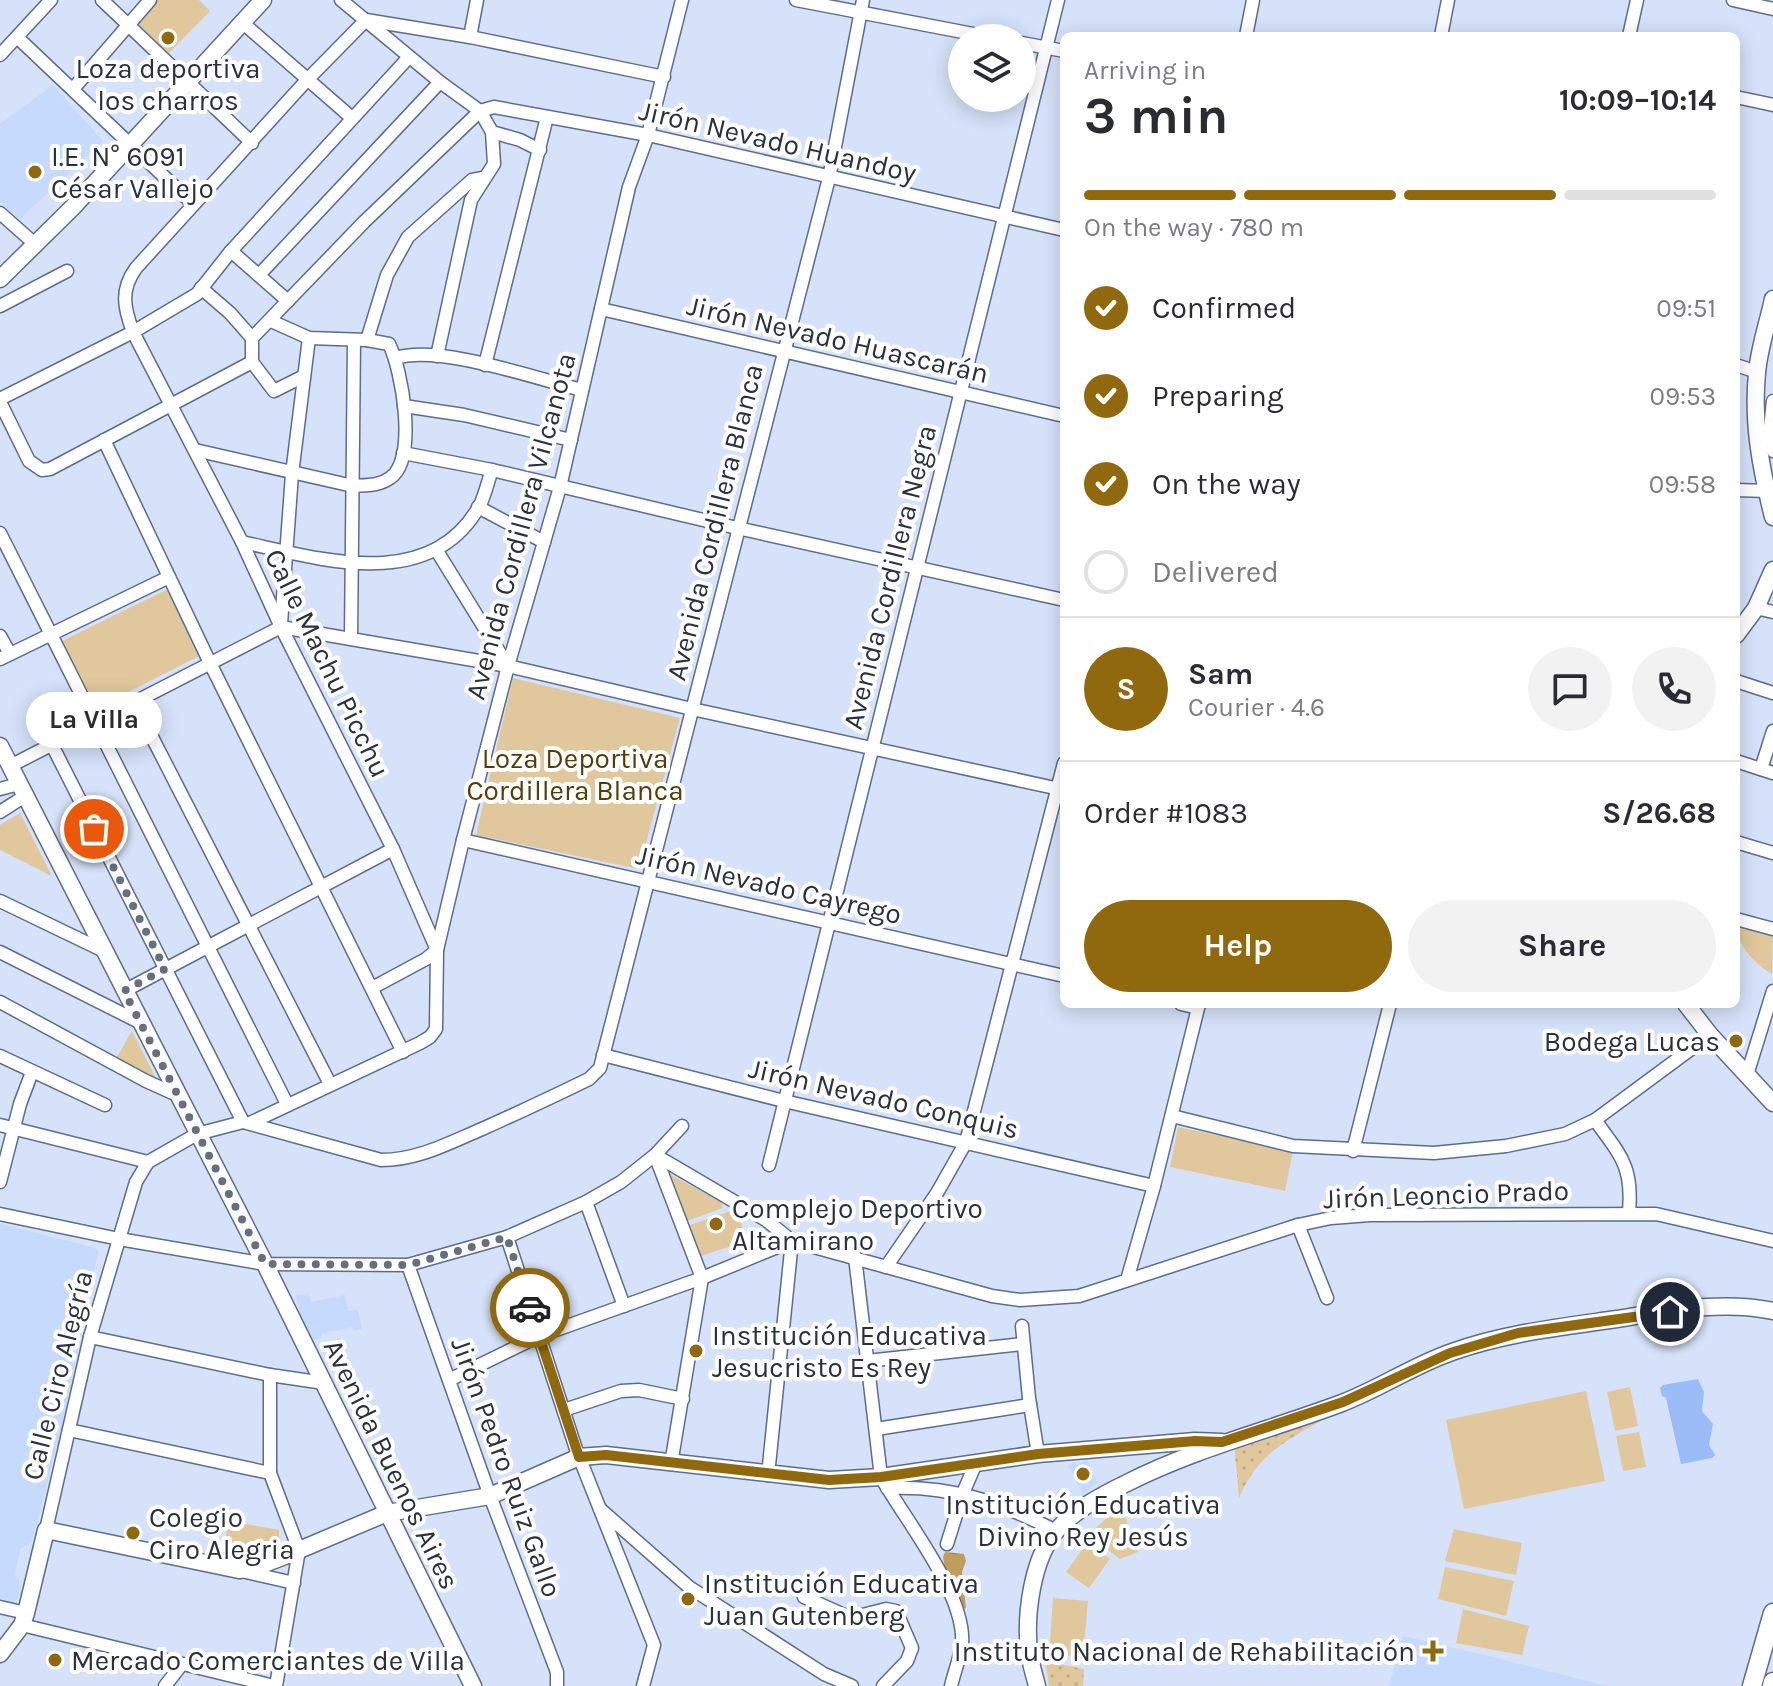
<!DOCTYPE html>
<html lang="en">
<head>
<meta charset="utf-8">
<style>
  body { margin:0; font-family:Karla,sans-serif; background:#f2f2f3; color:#2b2b33; height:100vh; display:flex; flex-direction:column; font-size:30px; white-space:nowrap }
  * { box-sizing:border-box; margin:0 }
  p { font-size:26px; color:#7c7c81 }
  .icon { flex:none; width:44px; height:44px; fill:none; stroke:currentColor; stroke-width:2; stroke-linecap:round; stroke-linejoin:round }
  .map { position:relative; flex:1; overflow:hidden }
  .sheet { position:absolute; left:1060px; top:32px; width:680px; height:976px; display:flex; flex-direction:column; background:#fff; border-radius:12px; box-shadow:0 4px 20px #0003 }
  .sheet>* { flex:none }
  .buttons { position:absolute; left:948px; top:24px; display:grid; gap:16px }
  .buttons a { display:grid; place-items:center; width:88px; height:88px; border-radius:50%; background:#fff; box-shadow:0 4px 20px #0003; font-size:40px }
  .pin { position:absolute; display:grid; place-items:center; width:68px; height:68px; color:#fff; margin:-34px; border:4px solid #fff; border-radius:50%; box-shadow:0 2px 8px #0007 }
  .courier { position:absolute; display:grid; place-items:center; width:80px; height:80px; margin:-40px; border:6px solid #90690f; border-radius:50%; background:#fff; color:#222; box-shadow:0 2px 10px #0007 }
  .bubble { position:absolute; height:56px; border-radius:28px; background:#fff; box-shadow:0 4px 20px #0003; font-size:26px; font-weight:700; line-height:56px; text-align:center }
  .head em { font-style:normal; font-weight:700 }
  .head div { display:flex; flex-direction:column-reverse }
  .head { display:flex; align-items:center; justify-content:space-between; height:136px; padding:0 24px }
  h1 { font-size:52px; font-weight:700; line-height:60px }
  .bar { display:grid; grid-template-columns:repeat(4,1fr); gap:12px 8px; align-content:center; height:96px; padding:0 24px }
  .bar i { height:10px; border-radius:6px; background:#e1e1e2 }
  .bar .selected { background:#90690f }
  .bar p { grid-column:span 4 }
  .line { display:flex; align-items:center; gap:20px; padding:0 24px; border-top:2px solid #e1e1e2 }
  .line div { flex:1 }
  .round { display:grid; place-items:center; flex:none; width:84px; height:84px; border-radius:42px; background:#f2f2f3 }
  ol { padding:0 24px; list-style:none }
  li { display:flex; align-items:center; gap:24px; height:88px }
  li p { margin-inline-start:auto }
  li .icon { padding:8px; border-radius:50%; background:#90690f; color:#fff; stroke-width:4 }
  li:last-child { color:#7c7c81 }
  li i { width:44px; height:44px; border:4px solid #e1e1e2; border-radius:50% }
  .cta { display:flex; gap:16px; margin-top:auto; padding:16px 24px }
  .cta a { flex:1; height:92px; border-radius:48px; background:#90690f; color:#fff; font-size:32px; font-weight:700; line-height:92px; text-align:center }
  .cta a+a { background:#f2f2f3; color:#2b2b33 }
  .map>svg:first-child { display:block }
  .built { fill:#c6dafd }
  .grass { fill:url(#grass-dots) }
  .forest { fill:url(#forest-firs) }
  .park { fill:#e1c89c }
  .water { fill:#9bbcf7 }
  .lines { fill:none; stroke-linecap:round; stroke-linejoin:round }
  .street-casing { stroke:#5b6d8e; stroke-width:15 }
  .secondary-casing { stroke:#5b6d8e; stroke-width:19 }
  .primary-casing { stroke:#5b6d8e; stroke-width:21 }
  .street { stroke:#fff; stroke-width:12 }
  .secondary { stroke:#fff; stroke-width:16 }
  .primary { stroke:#fff; stroke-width:18 }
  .done { stroke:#656f80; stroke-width:8; stroke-dasharray:0 14.4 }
  .route { stroke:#90690f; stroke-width:10 }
  .poi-dot { fill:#90690f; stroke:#fff; stroke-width:3 }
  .labels { text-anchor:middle; stroke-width:8; stroke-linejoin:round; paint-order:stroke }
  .poi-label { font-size:28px; fill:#29313f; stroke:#fff; text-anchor:start }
  .street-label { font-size:28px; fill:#29313f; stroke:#fff }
  .park-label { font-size:28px; fill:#563d08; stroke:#fff }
</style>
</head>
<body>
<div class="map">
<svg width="1773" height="1686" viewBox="0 0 1773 1686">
  <defs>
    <pattern id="grass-dots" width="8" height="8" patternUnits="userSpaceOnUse" patternTransform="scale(2)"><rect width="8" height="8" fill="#e1c89c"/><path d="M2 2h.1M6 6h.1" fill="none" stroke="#c1ac87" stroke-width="1.8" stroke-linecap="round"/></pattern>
    <pattern id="forest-firs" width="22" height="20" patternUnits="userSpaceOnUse" patternTransform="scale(2)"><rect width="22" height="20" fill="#c09d5d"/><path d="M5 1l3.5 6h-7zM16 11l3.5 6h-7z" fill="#9c814e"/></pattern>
  </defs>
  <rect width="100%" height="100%" fill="#d5e2f9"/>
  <!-- built -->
  <g class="built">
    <polygon points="53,85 103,141 20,219 0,202 0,124"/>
    <polygon points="0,1224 95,1248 98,1252 62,1426 32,1542 20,1549 15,1574 21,1585 18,1599 13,1602 0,1599"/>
    <polygon points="309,1294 311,1302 345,1295 348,1311 358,1310 362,1329 353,1331 352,1327 321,1334 321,1338 310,1340 302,1325 296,1295"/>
    <polygon points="1087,1459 1097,1483 1083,1494 1068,1466 1074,1462 1077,1465"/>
    <polygon points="1403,1636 1529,1666 1606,1686 1389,1686"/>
  </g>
  <!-- grass -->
  <g class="grass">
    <path d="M1316 1415 1319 1422C1281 1443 1256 1458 1239 1498L1234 1443Z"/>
    <polygon points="1049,1662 1084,1669 1083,1686 1049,1686 1046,1663"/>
  </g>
  <!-- forest -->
  <polygon class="forest" points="945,1552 964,1554 966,1561 962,1572 966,1608 962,1609 945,1569 943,1557"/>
  <!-- park -->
  <g class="park">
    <polygon points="154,0 199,0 210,11 168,54 135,21"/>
    <polygon points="168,589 201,655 97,708 62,641"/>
    <polygon points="513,678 680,718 639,869 476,835"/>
    <polygon points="20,813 52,876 0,850 0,825"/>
    <path d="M1736 921 1773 931 1772 974C1753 963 1736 944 1736 921Z"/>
    <polygon points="132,1031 156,1078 117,1057"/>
    <polygon points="1178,1127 1293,1151 1285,1191 1170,1167"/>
    <polygon points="671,1175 721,1202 723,1208 687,1221"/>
    <polygon points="736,1209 747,1241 701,1256 690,1225"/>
    <polygon points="1630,1387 1638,1426 1615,1431 1607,1392"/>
    <polygon points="1586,1391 1605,1481 1464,1509 1446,1420"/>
    <polygon points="1639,1432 1646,1467 1623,1471 1616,1436"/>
    <polygon points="1121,1505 1138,1552 1120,1559 1088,1535"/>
    <polygon points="229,1521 279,1530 279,1548 245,1561 221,1559"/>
    <polygon points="1454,1529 1522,1543 1516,1575 1445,1561"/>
    <polygon points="1087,1543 1110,1559 1089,1588 1066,1572"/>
    <polygon points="1445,1567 1514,1581 1506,1616 1438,1599"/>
    <polygon points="1053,1598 1088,1601 1083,1657 1049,1654"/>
    <polygon points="1463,1609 1529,1626 1522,1655 1456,1643"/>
  </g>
  <!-- water -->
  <polygon class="water" points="1698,1379 1704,1392 1702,1411 1713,1424 1709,1445 1715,1455 1712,1458 1681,1464 1666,1398 1662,1396 1660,1388 1663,1385"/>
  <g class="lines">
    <defs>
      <g id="street">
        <polyline points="102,0 252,143"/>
        <polyline points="341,0 440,82 480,111 492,132 494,164 471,200 437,356"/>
        <polyline points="796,0 994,38"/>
        <polyline points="1733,0 1773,9"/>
        <polyline points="243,23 352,118"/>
        <polyline points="1246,36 1253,0"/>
        <polyline points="1441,36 1448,0"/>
        <polyline points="1629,36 1637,0"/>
        <polyline points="470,37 477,0"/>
        <polyline points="18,38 193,204"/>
        <polyline points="1022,43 1064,51"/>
        <polyline points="0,55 51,0"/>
        <polyline points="73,89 150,0"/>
        <polyline points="1736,97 1773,105"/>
        <polyline points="480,111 494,107 648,135 1064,230"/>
        <polyline points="492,132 520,140 540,150"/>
        <polyline points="0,213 35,244"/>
        <polyline points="231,251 288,301"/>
        <polyline points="259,275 440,82"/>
        <polyline points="201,288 230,313 252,338"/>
        <polyline points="0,306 67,271"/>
        <polyline points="601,309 1064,416"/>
        <polyline points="367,340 387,275 408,237 472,180 483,178"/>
        <path d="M396 358C438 344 538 379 582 390"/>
        <polyline points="485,365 547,117"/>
        <polyline points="1736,365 1757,372"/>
        <polyline points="302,377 274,391 252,362 252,338 364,222 480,111"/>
        <polyline points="0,399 133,332 197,294 231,251 409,57"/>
        <polyline points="1773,401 1770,428 1773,451"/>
        <polyline points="0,402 29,461 42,470 50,469 252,362"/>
        <polyline points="404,406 464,415 571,440"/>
        <polyline points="104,440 210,663 403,1052"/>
        <path d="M195 450 353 486C366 485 379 486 390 478 418 460 402 369 389 344L367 340 309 338 271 321"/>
        <polyline points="403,453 492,470 737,528 1064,600"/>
        <polyline points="1736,490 1767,491"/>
        <polyline points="478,507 544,542"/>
        <polyline points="0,533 287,1104"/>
        <path d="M242 542C320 559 431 594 480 505 485 495 488 481 492 470"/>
        <polyline points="437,551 508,666"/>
        <polyline points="1756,608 1773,612"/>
        <polyline points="281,624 292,474 309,338"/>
        <polyline points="281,627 508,666 692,709 1064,790"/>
        <polyline points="0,636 10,654"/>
        <polyline points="351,638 354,340"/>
        <polyline points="0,659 169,577"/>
        <polyline points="1736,681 1773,693"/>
        <polyline points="134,702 330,1084"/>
        <polyline points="52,745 243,1122"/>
        <polyline points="1736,761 1773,773"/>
        <polyline points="10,766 281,627"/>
        <polyline points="1761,769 1773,731"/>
        <polyline points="0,789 19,784"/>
        <polyline points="0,812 25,796"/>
        <polyline points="463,840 1064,976"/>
        <polyline points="1736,842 1773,853"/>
        <polyline points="0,901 104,951"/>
        <polyline points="1736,919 1773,929"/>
        <polyline points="0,952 141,1023"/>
        <path d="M372 988 426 959 437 950 393 849 281 627 242 542 133 332C124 308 120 290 136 268L307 80 366 20 470 37 664 77"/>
        <polyline points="124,991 393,849"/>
        <polyline points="0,1002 146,1081 177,1095"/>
        <polyline points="1181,1004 1198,1008"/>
        <polyline points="603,1055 784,1101 1154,1186"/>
        <polyline points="0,1056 105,1105"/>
        <polyline points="1747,1075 1773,991"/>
        <polyline points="1172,1116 1293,1146 1434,1153 1506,1146 1565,1134 1595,1120 1710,1035"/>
        <path d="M1595 1120C1621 1156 1633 1166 1629 1213"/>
        <polyline points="250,1123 420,1043 430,1037 436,1029 437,950 463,840 508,666 560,487 629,187 648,135 682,0"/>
        <polyline points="0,1125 148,1162"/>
        <polyline points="1353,1151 1390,1004"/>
        <polyline points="655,1155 766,1220 792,1241 992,1296 1020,1300 1079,1296 1298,1225 1331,1218 1370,1215 1656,1214 1773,1241"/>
        <polyline points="655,1155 702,1278 671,1464"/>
        <polyline points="769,1165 1058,0"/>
        <polyline points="0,1182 20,1104 32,1072"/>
        <polyline points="586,1202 624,1306"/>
        <polyline points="0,1214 119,1239 265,1264 408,1265 507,1237 586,1202 621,1182 655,1155 682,1126"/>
        <polyline points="1298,1225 1327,1298"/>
        <polyline points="507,1237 576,1449 654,1645 643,1686"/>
        <path d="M855 1257 881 1477C905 1520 966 1594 962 1644 960 1658 954 1673 951 1686"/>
        <polyline points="408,1265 490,1496 557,1672 557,1686"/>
        <polyline points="886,1267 937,1193 966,1142 1064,763"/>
        <polyline points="1127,1280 1154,1186 1199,1004"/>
        <polyline points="1022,1326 1029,1398 1038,1454"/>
        <polyline points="90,1337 270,1375 324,1383"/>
        <polyline points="867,1361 1023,1344"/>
        <polyline points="270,1375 270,1473 299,1550 276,1686"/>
        <polyline points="449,1380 539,1336 702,1278 792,1241"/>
        <polyline points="564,1410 621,1391 639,1390 683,1399"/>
        <polyline points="876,1429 1030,1405"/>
        <polyline points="69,1430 270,1473"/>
        <polyline points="768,1475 792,1241"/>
        <path d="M887 1488C951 1485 1000 1502 1056 1531"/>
        <polyline points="600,1509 689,1587 824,1674 852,1686"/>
        <path d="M46 1530 90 1337 136 1182 148 1162 197 1134 243 1122 381 1160C418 1160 449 1143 482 1129 518 1113 554 1096 589 1079L600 1068 829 178 863 0"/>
        <polyline points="947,1544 963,1493 976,1463"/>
        <polyline points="246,1572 294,1583"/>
        <polyline points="804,1597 851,1618 886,1609 896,1611 912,1648 907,1661 883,1686"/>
        <polyline points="0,1607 26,1613"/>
        <polyline points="22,1625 274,1686"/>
        <polyline points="165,1686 182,1664"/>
      </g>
      <g id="secondary">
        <polyline points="0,279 73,207 263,0"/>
        <path d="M1773 299C1768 323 1759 348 1757 373 1752 423 1761 469 1773 517"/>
        <polyline points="1736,635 1756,608 1773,570"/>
        <polyline points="0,746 265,1264 473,1686"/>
        <polyline points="1686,1004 1710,1035 1773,1103"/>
        <polyline points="0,1654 22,1625 26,1613 46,1530 239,1570 254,1568 285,1556 387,1513 490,1496 579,1457 606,1455 829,1480 881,1477 1038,1454 1195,1441 1222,1442"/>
        <path d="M1037 1686C1034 1674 1030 1662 1029 1651 1025 1615 1032 1558 1057 1530 1076 1509 1102 1495 1127 1483 1196 1448 1270 1430 1342 1403 1379 1389 1414 1365 1452 1352 1505 1333 1561 1327 1617 1319 1667 1311 1723 1300 1773 1311"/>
      </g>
      <g id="primary">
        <polyline points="1752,1686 1773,1613"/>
        <polyline points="1772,1686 1773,1682"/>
      </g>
    </defs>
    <!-- street casing -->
    <use href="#street" class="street-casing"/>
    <!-- secondary casing -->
    <use href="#secondary" class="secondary-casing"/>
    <!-- primary casing -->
    <use href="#primary" class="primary-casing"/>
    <!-- street -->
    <use href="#street" class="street"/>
    <!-- secondary -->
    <use href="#secondary" class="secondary"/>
    <!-- primary -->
    <use href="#primary" class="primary"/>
  </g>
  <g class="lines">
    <!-- done -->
    <polyline class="done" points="94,829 165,969 124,991 265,1264 408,1265 507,1237 530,1308"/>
    <!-- route -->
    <polyline class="route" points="530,1308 579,1457 606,1455 829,1480 881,1477 1038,1454 1195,1441 1222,1442 1343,1402 1450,1353 1518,1333 1670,1312"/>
  </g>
  <!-- markers -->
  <g class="poi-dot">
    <circle cx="168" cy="38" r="8"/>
    <circle cx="35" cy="172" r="8"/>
    <circle cx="1736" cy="1041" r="8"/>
    <circle cx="716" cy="1224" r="8"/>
    <circle cx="696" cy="1351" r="8"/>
    <circle cx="1083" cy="1474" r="8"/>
    <circle cx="133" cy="1533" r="8"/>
    <circle cx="688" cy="1599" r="8"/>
    <path d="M1429 1639h8v8h8v8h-8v8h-8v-8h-8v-8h8z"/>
    <circle cx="55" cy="1660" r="8"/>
  </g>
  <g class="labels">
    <!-- poi labels -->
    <g class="poi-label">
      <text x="168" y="78" text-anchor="middle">Loza deportiva<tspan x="168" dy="32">los charros</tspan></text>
      <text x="51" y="166">I.E. N° 6091<tspan x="51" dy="32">César Vallejo</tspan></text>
      <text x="1720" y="1051" text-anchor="end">Bodega Lucas</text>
      <text x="732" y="1218">Complejo Deportivo<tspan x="732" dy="32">Altamirano</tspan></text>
      <text x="712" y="1345">Institución Educativa<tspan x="712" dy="32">Jesucristo Es Rey</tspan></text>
      <text x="1083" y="1514" text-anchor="middle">Institución Educativa<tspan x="1083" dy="32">Divino Rey Jesús</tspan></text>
      <text x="149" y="1527">Colegio<tspan x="149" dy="32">Ciro Alegria</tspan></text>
      <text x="704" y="1593">Institución Educativa<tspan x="704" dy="32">Juan Gutenberg</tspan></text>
      <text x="1415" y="1661" text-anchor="end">Instituto Nacional de Rehabilitación</text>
      <text x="71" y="1670">Mercado Comerciantes de Villa</text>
    </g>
    <!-- street labels -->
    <g class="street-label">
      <text transform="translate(778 141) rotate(13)" y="10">Jirón Nevado Huandoy</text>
      <text transform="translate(838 339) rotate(13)" y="10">Jirón Nevado Huascarán</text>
      <text transform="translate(714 522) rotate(-76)" y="10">Avenida Cordillera Blanca</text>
      <text transform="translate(520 526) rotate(-75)" y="10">Avenida Cordillera Vilcanota</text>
      <text transform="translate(889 577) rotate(-76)" y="10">Avenida Cordillera Negra</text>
      <text transform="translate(328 663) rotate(64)" y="10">Calle Machu Picchu</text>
      <text transform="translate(769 884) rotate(13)" y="10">Jirón Nevado Cayrego</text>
      <text transform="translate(884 1098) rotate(13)" y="10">Jirón Nevado Conquis</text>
      <text transform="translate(1446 1194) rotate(-2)" y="10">Jirón Leoncio Prado</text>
      <text transform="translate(57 1375) rotate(-76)" y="10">Calle Ciro Alegría</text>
      <text transform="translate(392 1464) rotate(64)" y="10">Avenida Buenos Aires</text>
      <text transform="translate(507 1467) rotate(70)" y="10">Jirón Pedro Ruiz Gallo</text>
    </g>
    <!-- park labels -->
    <g class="park-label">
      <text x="575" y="768">Loza Deportiva<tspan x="575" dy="32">Cordillera Blanca</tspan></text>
    </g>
  </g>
</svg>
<div class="buttons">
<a><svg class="icon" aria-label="layers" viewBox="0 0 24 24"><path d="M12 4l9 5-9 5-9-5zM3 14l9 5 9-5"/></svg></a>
</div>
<div class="pin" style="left:94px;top:829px;background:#ea580c"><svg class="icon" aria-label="bag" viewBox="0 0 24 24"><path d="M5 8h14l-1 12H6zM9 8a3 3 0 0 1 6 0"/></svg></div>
<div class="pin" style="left:1670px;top:1312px;background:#1f2937"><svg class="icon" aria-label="home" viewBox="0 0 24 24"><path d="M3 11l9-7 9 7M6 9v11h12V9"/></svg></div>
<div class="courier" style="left:530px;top:1308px"><svg class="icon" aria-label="car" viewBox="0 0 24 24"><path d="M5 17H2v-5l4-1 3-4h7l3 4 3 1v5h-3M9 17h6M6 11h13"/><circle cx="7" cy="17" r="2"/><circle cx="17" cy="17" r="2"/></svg></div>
<div class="bubble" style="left:26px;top:692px;width:136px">La Villa</div>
<section class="sheet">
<div class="head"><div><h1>3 min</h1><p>Arriving in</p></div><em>10:09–10:14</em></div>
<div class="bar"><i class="selected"></i><i class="selected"></i><i class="selected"></i><i></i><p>On the way · 780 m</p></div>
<ol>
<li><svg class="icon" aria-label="check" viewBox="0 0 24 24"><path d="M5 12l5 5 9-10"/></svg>Confirmed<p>09:51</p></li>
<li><svg class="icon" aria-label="check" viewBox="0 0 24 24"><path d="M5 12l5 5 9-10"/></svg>Preparing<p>09:53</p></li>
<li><svg class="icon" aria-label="check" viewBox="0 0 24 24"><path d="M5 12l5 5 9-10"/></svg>On the way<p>09:58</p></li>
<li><i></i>Delivered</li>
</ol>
<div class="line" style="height:144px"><b class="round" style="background:#90690f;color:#fff">S</b><div><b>Sam</b><p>Courier · 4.6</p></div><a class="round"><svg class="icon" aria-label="chat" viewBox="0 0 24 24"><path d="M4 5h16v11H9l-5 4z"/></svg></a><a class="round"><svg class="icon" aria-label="phone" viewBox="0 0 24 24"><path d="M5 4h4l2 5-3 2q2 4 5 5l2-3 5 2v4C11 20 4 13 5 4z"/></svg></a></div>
<div class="line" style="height:104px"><div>Order #1083</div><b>S/26.68</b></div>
<div class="cta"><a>Help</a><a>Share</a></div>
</section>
</div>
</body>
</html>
